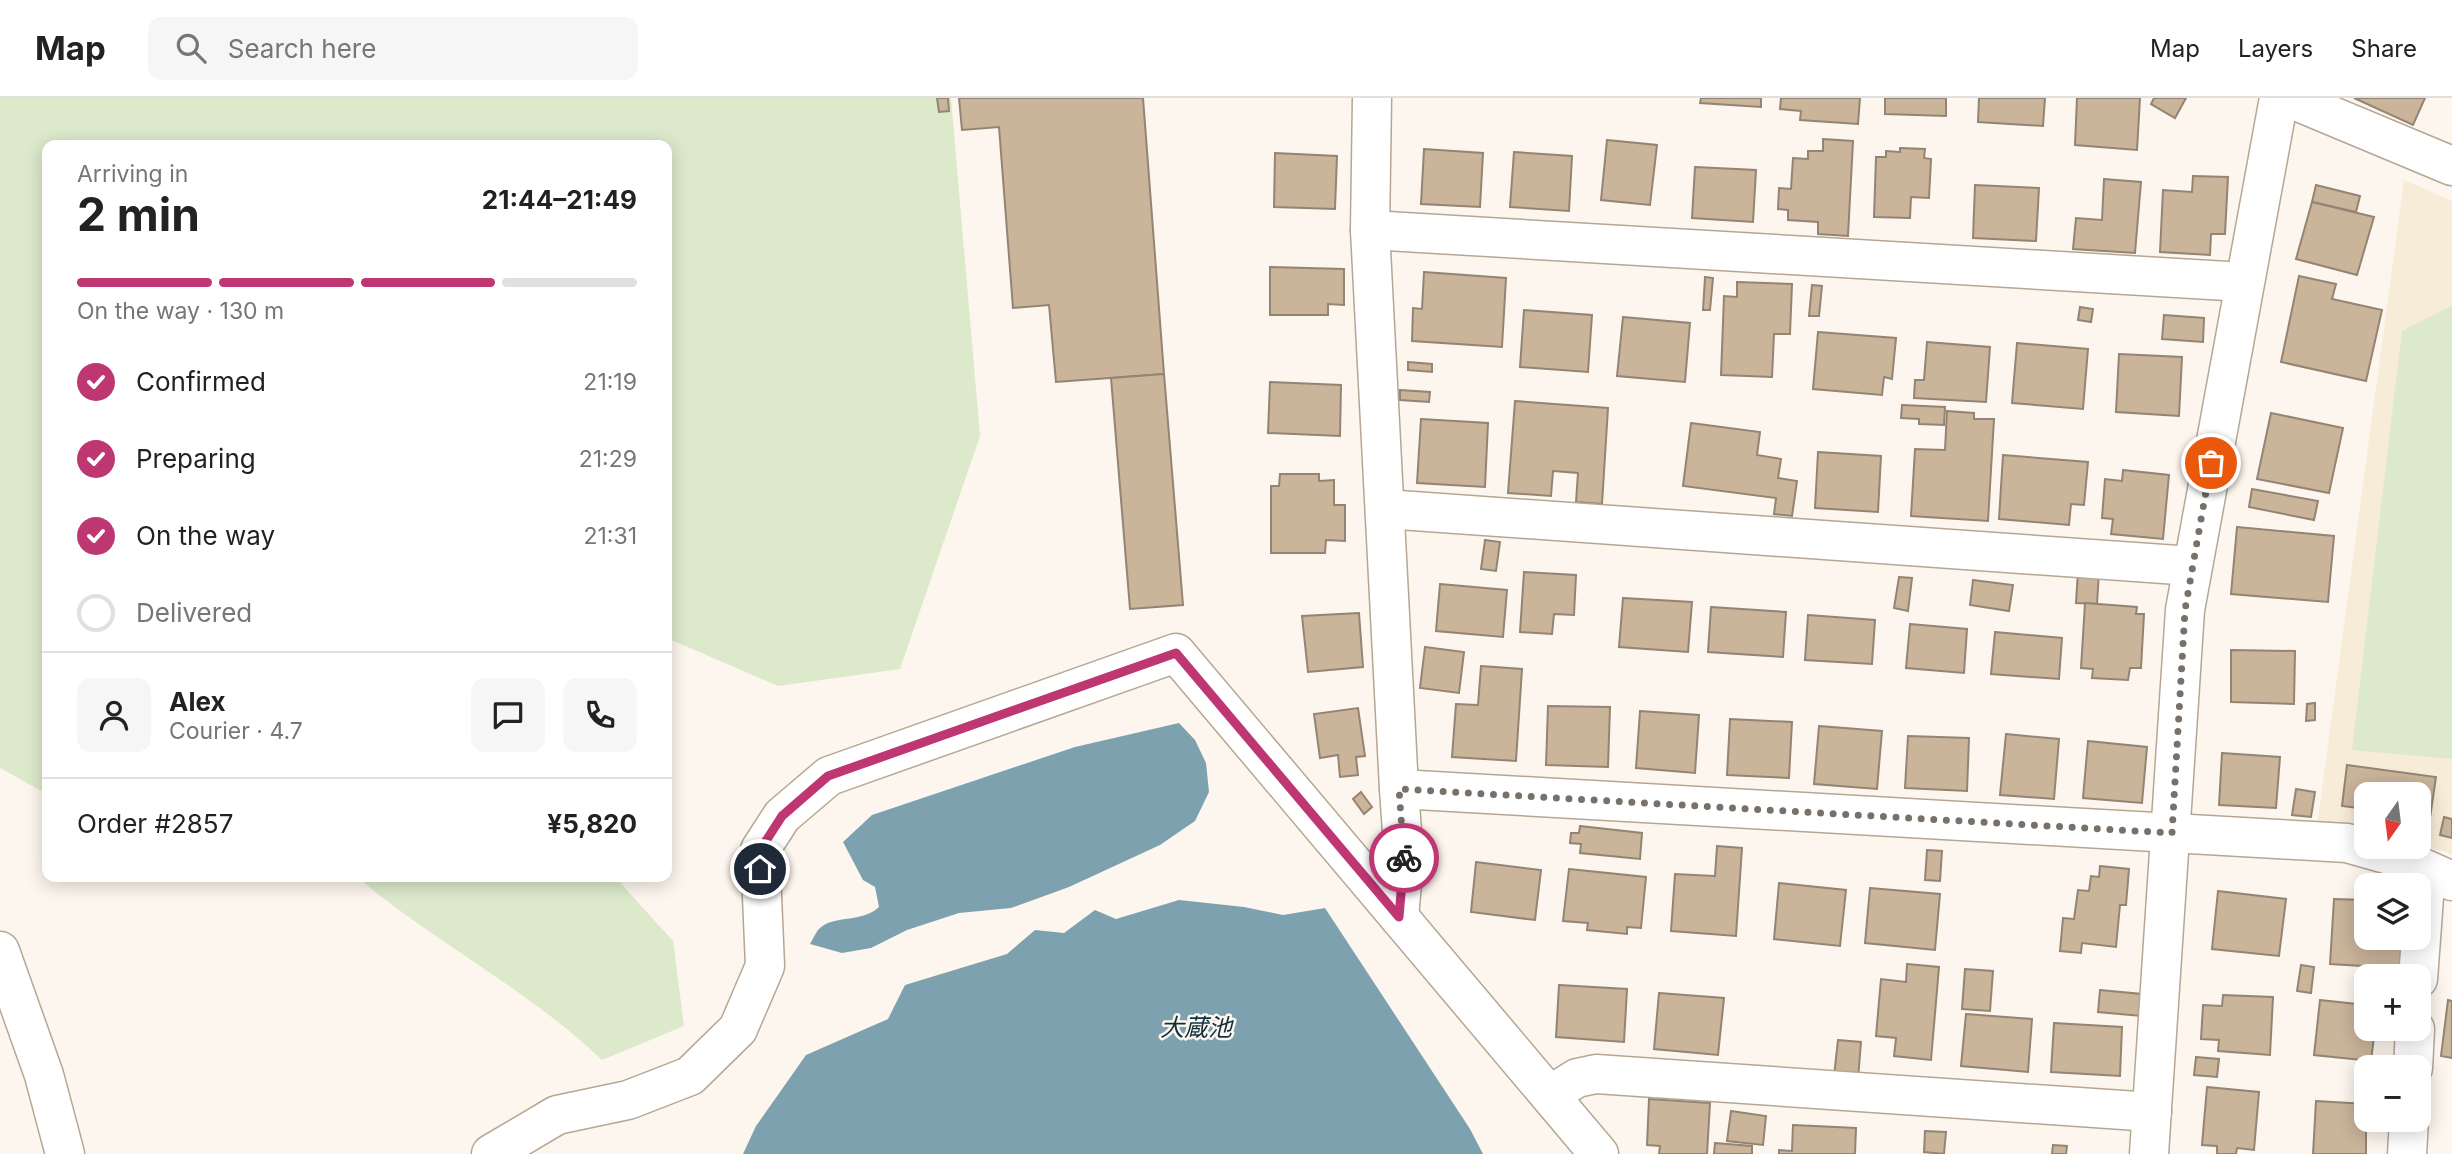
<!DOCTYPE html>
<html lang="en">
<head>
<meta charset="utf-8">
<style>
  body { margin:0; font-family:Inter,"Noto Sans JP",sans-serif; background:#f6f6f6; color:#222; height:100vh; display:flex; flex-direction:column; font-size:26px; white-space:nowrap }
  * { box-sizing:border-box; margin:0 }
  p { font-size:23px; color:#767676 }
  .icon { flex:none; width:38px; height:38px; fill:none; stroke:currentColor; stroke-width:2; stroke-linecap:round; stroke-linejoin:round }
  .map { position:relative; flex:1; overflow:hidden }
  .side { position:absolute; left:42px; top:42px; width:630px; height:742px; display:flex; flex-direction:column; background:#fff; border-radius:14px; box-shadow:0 4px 18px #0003 }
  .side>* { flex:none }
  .needle { width:46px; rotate:194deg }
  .tools { position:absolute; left:2354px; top:684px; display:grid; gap:14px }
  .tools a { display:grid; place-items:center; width:77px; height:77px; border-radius:14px; background:#fff; box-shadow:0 4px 18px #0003; font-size:35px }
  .pin { position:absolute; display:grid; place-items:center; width:60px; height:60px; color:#fff; margin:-30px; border:4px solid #fff; border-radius:50%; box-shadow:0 2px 7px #0007 }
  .courier { position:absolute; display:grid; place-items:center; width:70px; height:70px; margin:-35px; border:5px solid #be3672; border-radius:50%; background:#fff; color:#222; box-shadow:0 2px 9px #0007 }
  .head em { font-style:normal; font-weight:700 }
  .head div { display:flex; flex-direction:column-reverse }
  .head { display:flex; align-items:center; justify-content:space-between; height:119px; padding:0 35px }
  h1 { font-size:46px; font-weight:700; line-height:52px }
  .bar { display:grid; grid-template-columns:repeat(4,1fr); gap:10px 7px; align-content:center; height:84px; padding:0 35px }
  .bar i { height:9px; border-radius:5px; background:#e0e0e0 }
  .bar .active { background:#be3672 }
  .bar p { grid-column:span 4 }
  .line { display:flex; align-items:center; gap:18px; padding:0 35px; border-top:2px solid #e0e0e0 }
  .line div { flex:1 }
  .round { display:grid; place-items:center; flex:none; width:74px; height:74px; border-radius:14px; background:#f6f6f6 }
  ol { padding:0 35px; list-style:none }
  li { display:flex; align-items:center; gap:21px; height:77px }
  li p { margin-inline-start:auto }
  li .icon { padding:7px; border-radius:50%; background:#be3672; color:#fff; stroke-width:4 }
  li:last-child { color:#767676 }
  li i { width:38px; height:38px; border:4px solid #e0e0e0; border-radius:50% }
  header { display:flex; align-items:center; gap:42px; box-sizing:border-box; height:98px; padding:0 35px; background:#fff; border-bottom:2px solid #e0e0e0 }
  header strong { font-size:33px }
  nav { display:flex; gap:38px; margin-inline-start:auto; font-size:24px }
  .search { width:490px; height:63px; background:#f6f6f6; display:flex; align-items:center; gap:18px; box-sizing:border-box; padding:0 24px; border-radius:14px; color:#767676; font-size:26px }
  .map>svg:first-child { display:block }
  .education { fill:#f7ecd7 }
  .green { fill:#dce9cb }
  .water { fill:#7da1af }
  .building { fill:#cab49a; stroke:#938473; stroke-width:2 }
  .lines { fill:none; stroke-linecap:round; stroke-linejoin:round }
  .street-casing { stroke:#b6a694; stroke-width:41 }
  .street { stroke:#fff; stroke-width:38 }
  .done { stroke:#777169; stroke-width:7; stroke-dasharray:0 12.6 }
  .route { stroke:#be3672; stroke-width:9 }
  .labels { text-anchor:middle; stroke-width:5; stroke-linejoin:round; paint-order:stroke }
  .water-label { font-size:24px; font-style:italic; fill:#0e303c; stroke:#fdf6ee }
</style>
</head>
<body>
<header>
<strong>Map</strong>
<div class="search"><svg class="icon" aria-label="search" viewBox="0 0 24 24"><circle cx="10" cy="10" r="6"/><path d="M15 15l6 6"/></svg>Search here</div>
<nav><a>Map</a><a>Layers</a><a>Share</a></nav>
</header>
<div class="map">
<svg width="2452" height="1056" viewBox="0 0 2452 1056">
  <rect width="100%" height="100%" fill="#fdf6ee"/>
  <!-- education -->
  <polygon class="education" points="2404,82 2452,103 2452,757 2447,754 2419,748 2418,696 2366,696 2366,738 2317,728"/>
  <!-- green -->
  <g class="green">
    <polygon points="0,0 951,0 980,338 900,571 778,588 667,540 667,47 47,47 47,696 0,670"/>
    <polygon points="2452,208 2452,661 2352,652 2402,233"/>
    <path d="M357 779H615L673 843 684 928 602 962C528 891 435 845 357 779Z"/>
  </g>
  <!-- water -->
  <g class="water">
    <path d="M1179 625 1195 642 1206 665 1209 694 1195 723 1160 747 1069 789 1011 810 959 815 907 832 871 850 842 855 810 846C813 841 816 834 819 831 834 816 860 826 879 809L875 789 863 782 843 744 872 717 1075 649Z"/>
    <polygon points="1179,802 1244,809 1283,817 1325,810 1470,1031 1483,1056 743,1056 756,1028 806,957 888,921 905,887 1007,856 1035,832 1064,835 1095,812 1116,821"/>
  </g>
  <!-- building -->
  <g class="building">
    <polygon points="937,0 948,0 949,13 939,14"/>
    <polygon points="959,0 1143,0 1164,276 1056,284 1049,207 1013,210 999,29 962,32"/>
    <polygon points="1701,0 1761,0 1761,9 1700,5"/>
    <polygon points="1781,0 1860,0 1858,26 1800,22 1801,13 1780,11"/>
    <polygon points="1885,0 1946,0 1946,18 1885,16"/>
    <polygon points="1979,0 2045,0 2043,28 1978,24"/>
    <polygon points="2077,0 2140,0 2137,52 2075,47"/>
    <polygon points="2154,0 2186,0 2175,20 2151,6"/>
    <polygon points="2354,0 2425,0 2413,27"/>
    <polygon points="1823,41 1853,43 1848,138 1818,136 1818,124 1788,122 1788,112 1778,111 1779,90 1791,91 1793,60 1808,61 1808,53 1823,53"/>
    <polygon points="1607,42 1657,47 1650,107 1601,102"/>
    <polygon points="1900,50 1925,51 1924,60 1931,61 1929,100 1911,99 1910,120 1874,119 1876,59 1886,59 1886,53 1900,54"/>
    <polygon points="1424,51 1483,55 1480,109 1421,106"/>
    <polygon points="1514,54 1572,58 1569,113 1510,109"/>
    <polygon points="1275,55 1337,58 1335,111 1274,109"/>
    <polygon points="1695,69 1756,72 1753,124 1692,120"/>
    <polygon points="2193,78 2228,79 2225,136 2211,136 2210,157 2160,154 2163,92 2192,94"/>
    <polygon points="2104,81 2141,84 2135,155 2073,151 2076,120 2102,122"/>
    <polygon points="1975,87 2039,90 2036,143 1973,140"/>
    <polygon points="2316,87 2360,98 2356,114 2312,104"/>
    <polygon points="2312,104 2374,119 2357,177 2296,161"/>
    <polygon points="1270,169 1344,171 1344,207 1328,206 1328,217 1270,217"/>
    <polygon points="1424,174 1506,180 1502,249 1412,243 1413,210 1422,211"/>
    <polygon points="2299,178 2336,186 2332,201 2382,212 2366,283 2281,264"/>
    <polygon points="1705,179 1713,180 1710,212 1703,212"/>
    <polygon points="1737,184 1792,186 1790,236 1774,236 1772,279 1721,277 1724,198 1737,199"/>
    <polygon points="1812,187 1822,188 1819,218 1809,218"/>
    <polygon points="2080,209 2093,211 2091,224 2078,222"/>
    <polygon points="1524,212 1592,217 1588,274 1520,269"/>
    <polygon points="2164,217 2204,220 2203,244 2162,241"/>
    <polygon points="1623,219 1690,225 1685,284 1617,278"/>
    <polygon points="1818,234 1896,240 1892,281 1884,279 1882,297 1813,291"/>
    <polygon points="1927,244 1990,249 1986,304 1914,300 1915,282 1924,282"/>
    <polygon points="2017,245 2088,251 2083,311 2012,305"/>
    <polygon points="2119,256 2182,259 2179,318 2116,314"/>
    <polygon points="1408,264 1432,266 1432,274 1408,272"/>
    <polygon points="1164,276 1183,507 1130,511 1111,280"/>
    <polygon points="1270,284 1341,287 1340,338 1268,335"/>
    <polygon points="1400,292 1430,294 1429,304 1400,302"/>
    <polygon points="1515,303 1608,310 1602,406 1576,404 1578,375 1553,373 1551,398 1508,395"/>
    <polygon points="1902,307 1945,309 1944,327 1919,326 1919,321 1901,320"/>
    <polygon points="1947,313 1974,315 1974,321 1994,321 1988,423 1911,418 1915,351 1945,352"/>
    <polygon points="2271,315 2343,330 2329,395 2257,381"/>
    <polygon points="1421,321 1488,325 1485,389 1417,385"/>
    <polygon points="1691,325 1760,334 1757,357 1781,361 1778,380 1797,383 1792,418 1774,416 1776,400 1683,388"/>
    <polygon points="1818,354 1881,358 1878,414 1815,410"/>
    <polygon points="2003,357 2088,364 2084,407 2071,406 2069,427 1999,421"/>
    <polygon points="2123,372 2169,377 2163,441 2111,436 2113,421 2102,420 2105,381 2122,383"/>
    <polygon points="1280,376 1319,376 1319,383 1334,382 1334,407 1345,407 1345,443 1326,442 1325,455 1271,455 1271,388 1279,388"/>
    <polygon points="2252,391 2318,403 2314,422 2249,409"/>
    <polygon points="2237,429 2334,438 2328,504 2231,496"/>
    <polygon points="1485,442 1500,444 1496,473 1481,471"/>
    <polygon points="2078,473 2099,474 2097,506 2076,505"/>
    <polygon points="1524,474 1576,477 1574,517 1554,516 1552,536 1520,534"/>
    <polygon points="1899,479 1912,480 1908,513 1894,510"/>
    <polygon points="1973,482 2013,487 2009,513 1970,507"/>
    <polygon points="1440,486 1507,492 1503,539 1436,533"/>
    <polygon points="1623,500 1692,504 1688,554 1619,549"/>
    <polygon points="2085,505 2137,509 2136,516 2144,516 2141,570 2130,570 2128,582 2092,580 2093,571 2081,570"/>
    <polygon points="1711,509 1786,514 1783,559 1708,554"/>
    <polygon points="1359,515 1363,569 1308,574 1302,518"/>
    <polygon points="1808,517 1875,522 1872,566 1805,562"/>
    <polygon points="1910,526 1967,531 1964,575 1906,570"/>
    <polygon points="1995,534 2062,540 2059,581 1991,576"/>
    <polygon points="1425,549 1464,554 1459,595 1420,590"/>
    <polygon points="2231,552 2295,553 2294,606 2231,604"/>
    <polygon points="1481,568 1522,571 1516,663 1452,659 1456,606 1478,607"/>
    <polygon points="2315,605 2315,622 2306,623 2307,606"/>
    <polygon points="1548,608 1610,609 1608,669 1546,667"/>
    <polygon points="1358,610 1365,658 1356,659 1358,677 1340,679 1338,657 1320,660 1314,616"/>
    <polygon points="1640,613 1699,617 1695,675 1636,670"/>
    <polygon points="1730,621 1792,624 1789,680 1727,677"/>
    <polygon points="1819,628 1882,633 1877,691 1814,686"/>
    <polygon points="2006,636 2059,641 2054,701 2000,697"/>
    <polygon points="1908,638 1969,640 1967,693 1905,690"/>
    <polygon points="2088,643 2147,649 2142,705 2083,700"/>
    <polygon points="2222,655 2280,659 2276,710 2219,707"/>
    <polygon points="2347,667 2436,679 2430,720 2418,719 2418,696 2366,696 2366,711 2342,708"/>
    <polygon points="2296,691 2315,694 2311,719 2292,717"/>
    <polygon points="1361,694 1372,709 1364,716 1353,701"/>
    <polygon points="2444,719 2452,721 2452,740 2440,737"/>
    <polygon points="1580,728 1642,735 1640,761 1580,755 1581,746 1570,745 1571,735 1579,735"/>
    <polygon points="1717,748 1742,750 1736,838 1671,833 1675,776 1715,778"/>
    <polygon points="1927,752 1942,753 1940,783 1925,782"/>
    <polygon points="1476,764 1541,772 1535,822 1471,814"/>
    <polygon points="2100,768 2129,771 2126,807 2120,807 2116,849 2082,845 2081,855 2060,853 2063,820 2074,821 2078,792 2089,793 2091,778 2099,779"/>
    <polygon points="1569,771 1646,779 1641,830 1627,829 1627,836 1587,832 1588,825 1563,823"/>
    <polygon points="1779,785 1846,792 1840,848 1774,841"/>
    <polygon points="1870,790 1940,796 1935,852 1865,845"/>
    <polygon points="2218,793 2286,801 2279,858 2212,851"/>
    <polygon points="2334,801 2366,802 2366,840 2413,840 2411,871 2330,866"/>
    <polygon points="1907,866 1939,869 1931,962 1894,958 1896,940 1876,938 1881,881 1906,884"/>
    <polygon points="2301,867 2314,869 2311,895 2297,893"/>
    <polygon points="1965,871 1993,873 1990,913 1962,911"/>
    <polygon points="1559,887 1627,891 1624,944 1556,939"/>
    <polygon points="2100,892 2142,896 2141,918 2098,914"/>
    <polygon points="1659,895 1724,900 1718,957 1654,951"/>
    <polygon points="2223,897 2273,899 2270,957 2218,953 2219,942 2201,941 2203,907 2222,908"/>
    <polygon points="2320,902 2366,907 2366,931 2375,931 2371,963 2314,957"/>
    <polygon points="2448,902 2452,903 2452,960 2441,958"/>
    <polygon points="1966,916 2032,921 2028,974 1961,968"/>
    <polygon points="2054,925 2122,929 2120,978 2051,974"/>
    <polygon points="1838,942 1861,944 1858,981 1834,978"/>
    <polygon points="2196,959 2219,961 2217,979 2194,977"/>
    <polygon points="2207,989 2259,994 2254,1052 2237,1050 2236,1056 2217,1056 2217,1048 2202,1047"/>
    <polygon points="1649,1001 1710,1005 1707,1056 1659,1056 1660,1048 1647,1047"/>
    <polygon points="2316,1003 2366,1006 2366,1056 2313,1056"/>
    <polygon points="1731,1013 1766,1018 1763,1047 1727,1043"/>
    <polygon points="1793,1027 1856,1030 1855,1056 1779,1056 1779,1052 1792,1053"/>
    <polygon points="1925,1033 1946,1034 1944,1056 1924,1054"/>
    <polygon points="1715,1045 1752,1048 1752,1056 1714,1056"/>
    <polygon points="2053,1047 2067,1048 2066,1056 2052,1056"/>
  </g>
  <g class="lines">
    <defs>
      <g id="street">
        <polyline points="1372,0 1370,132 1399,691 1404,763 1399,819"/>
        <polyline points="2289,0 2452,68"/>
        <polyline points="1370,132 2244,184"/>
        <polyline points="1385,411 2192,468"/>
        <polyline points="1399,691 2347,745 2400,760 2452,783"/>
        <polyline points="0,853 44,977 65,1056"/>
        <polyline points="2418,881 2426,772"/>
        <polyline points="2413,970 2415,931"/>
        <polyline points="1550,997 1577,980 1596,976 2152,1014"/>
        <polyline points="491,1056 557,1017 628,1002 690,978 738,931 765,868 760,752 782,718 829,678 1176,555 1599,1056"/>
        <polyline points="2149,1056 2185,512 2279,0"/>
        <polyline points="2407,1056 2409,1022"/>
      </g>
    </defs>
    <!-- street casing -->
    <use href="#street" class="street-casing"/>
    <!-- street -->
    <use href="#street" class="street"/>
  </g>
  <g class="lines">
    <!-- done -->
    <polyline class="done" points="1404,760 1399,691 2172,735 2185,512 2211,365"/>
    <!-- route -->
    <polyline class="route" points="760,771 760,752 782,718 828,678 1176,555 1399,819 1404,760"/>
  </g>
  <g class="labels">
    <!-- water labels -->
    <g class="water-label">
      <text x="1196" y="938">大蔵池</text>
    </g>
  </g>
</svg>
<div class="tools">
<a><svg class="needle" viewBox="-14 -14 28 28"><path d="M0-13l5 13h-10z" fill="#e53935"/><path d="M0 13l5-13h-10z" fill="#767676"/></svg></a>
<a><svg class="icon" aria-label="layers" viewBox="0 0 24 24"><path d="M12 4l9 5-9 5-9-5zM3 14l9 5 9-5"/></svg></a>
<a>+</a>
<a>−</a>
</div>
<div class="pin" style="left:2211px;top:365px;background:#ea580c"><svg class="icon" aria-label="bag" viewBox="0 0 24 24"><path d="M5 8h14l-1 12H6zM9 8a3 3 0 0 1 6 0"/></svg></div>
<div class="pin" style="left:760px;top:771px;background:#1f2937"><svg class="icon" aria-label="home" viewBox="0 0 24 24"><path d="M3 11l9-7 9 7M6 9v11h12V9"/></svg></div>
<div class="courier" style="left:1404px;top:760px"><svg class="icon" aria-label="bike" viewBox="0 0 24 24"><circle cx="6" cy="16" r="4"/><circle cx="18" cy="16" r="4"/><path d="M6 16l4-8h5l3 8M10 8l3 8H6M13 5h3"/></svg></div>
<section class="side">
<div class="head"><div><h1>2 min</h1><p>Arriving in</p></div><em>21:44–21:49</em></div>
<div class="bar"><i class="active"></i><i class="active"></i><i class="active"></i><i></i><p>On the way · 130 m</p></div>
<ol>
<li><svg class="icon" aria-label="check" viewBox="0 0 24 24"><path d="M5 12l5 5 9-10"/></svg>Confirmed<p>21:19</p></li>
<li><svg class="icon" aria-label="check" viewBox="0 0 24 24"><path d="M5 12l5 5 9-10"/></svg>Preparing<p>21:29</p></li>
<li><svg class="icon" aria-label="check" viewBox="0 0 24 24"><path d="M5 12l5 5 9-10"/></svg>On the way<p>21:31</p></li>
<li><i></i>Delivered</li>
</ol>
<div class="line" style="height:126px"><a class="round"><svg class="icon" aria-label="person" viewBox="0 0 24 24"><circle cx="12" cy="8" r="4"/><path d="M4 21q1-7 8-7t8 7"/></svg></a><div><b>Alex</b><p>Courier · 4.7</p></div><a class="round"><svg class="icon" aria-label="chat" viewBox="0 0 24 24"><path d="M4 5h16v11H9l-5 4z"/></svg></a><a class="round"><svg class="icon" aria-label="phone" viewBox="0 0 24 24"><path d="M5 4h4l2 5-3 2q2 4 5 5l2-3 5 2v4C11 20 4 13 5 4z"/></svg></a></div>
<div class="line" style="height:91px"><div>Order #2857</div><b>¥5,820</b></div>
</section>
</div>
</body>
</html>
